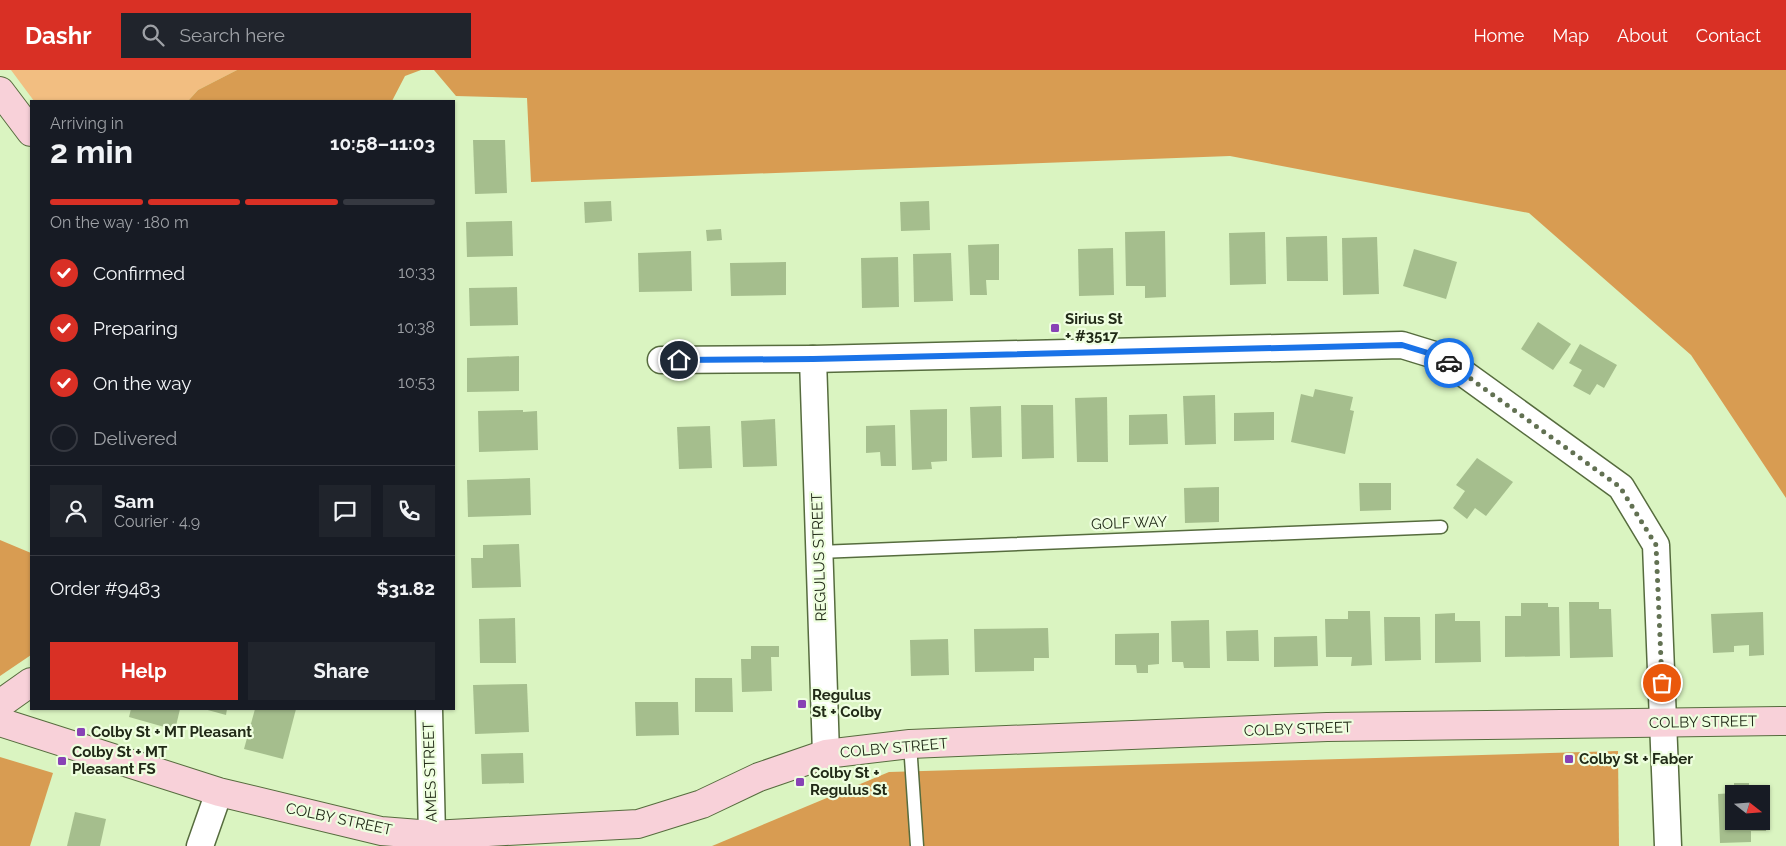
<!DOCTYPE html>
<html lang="en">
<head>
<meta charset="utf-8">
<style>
  body { margin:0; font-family:Raleway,sans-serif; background:#20242c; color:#f1f3f6; height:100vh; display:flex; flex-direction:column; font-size:19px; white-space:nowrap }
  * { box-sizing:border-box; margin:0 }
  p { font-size:16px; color:#9ea1a6 }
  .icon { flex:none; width:28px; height:28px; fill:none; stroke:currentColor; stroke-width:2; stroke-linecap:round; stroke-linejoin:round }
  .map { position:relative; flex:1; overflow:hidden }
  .drawer { position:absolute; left:30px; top:30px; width:425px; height:610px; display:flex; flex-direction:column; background:#171b24; border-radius:0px; box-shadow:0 1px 4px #0004 }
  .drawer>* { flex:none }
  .needle { width:32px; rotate:107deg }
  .fabs { position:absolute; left:1725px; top:715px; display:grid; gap:10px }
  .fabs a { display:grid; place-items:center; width:45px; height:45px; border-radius:0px; background:#171b24; box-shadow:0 1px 4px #0004; font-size:25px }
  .pin { position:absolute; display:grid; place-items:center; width:42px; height:42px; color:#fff; margin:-21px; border:2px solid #fff; border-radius:50%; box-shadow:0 1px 5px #0007 }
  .courier { position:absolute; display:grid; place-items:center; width:50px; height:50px; margin:-25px; border:4px solid #1a73e8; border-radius:50%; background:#fff; color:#222; box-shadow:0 1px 6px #0007 }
  .overview em { font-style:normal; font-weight:700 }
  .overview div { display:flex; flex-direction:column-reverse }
  .overview { display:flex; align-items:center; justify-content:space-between; height:85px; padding:0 20px }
  h1 { font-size:32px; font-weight:700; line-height:38px }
  .bar { display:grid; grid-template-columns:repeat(4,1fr); gap:8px 5px; align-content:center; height:60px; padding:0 20px }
  .bar i { height:6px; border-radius:4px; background:#363941 }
  .bar .on { background:#d93025 }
  .bar p { grid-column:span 4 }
  .line { display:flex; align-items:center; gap:12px; padding:0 20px; border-top:1px solid #363941 }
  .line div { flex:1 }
  .round { display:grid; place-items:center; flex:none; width:52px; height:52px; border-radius:0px; background:#20242c }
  ol { padding:0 20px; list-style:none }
  li { display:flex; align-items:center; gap:15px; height:55px }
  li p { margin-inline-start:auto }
  li .icon { padding:5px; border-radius:50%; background:#d93025; color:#fff; stroke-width:4 }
  li:last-child { color:#9ea1a6 }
  li i { width:28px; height:28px; border:2px solid #363941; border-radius:50% }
  .button { display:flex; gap:10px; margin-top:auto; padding:10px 20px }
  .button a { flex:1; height:58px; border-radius:0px; background:#d93025; color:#fff; font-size:20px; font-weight:700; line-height:58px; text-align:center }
  .button a+a { background:#20242c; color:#f1f3f6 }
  header { display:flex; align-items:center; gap:30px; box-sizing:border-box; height:70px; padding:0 25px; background:#d93025; color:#fff }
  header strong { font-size:24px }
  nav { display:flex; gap:28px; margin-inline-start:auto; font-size:18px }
  .search { width:350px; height:45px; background:#20242c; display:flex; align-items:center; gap:12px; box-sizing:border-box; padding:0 18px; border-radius:0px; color:#9ea1a6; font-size:19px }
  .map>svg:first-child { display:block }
  .green { fill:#f2be81 }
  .forest { fill:#d89c52 }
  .building { fill:#a5be8d }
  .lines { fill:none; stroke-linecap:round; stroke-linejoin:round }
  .lane-casing { stroke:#566c3e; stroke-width:15 }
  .street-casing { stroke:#566c3e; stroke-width:29 }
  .secondary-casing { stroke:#566c3e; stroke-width:30 }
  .lane { stroke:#fff; stroke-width:12 }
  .street { stroke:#fff; stroke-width:26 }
  .secondary { stroke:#f8d1d9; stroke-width:28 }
  .done { stroke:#627152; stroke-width:5; stroke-dasharray:0 9 }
  .route { stroke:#1a73e8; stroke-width:6 }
  .poi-dot { fill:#8842b5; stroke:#eefedf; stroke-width:2 }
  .labels { text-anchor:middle; stroke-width:4.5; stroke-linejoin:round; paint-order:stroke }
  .poi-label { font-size:15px; font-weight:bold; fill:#212a17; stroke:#eefedf; text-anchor:start }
  .street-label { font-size:15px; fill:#212a17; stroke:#eefedf }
</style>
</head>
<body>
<header>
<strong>Dashr</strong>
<div class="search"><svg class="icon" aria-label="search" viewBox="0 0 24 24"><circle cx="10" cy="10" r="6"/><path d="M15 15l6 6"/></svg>Search here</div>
<nav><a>Home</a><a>Map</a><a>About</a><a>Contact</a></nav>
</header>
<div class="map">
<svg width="1786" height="776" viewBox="0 0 1786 776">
  <rect width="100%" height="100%" fill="#daf4c1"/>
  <!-- green -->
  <polygon class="green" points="11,0 237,0 198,20 188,31 34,31"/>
  <!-- forest -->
  <g class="forest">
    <polygon points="237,0 421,0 405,6 392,31 188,31 198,20"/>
    <polygon points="434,0 1786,0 1786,428 1691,285 1529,143 1230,86 531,112 527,28 456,26"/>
    <polygon points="0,470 31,483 31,585 0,606"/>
    <polygon points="1618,681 1619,776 712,776 889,702"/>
    <polygon points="0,687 53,703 30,776 0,776"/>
  </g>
  <!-- building -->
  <g class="building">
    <polygon points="473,70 505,70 507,123 475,124"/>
    <polygon points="611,131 612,151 585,153 584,132"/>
    <polygon points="929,131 930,160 901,161 900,132"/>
    <polygon points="512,151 513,186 467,187 466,152"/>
    <polygon points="721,159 722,170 707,171 706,160"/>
    <polygon points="1165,161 1166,227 1145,228 1145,216 1126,216 1125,162"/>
    <polygon points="1265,162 1266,214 1230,215 1229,163"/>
    <polygon points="1327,166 1328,211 1287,211 1286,167"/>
    <polygon points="1377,167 1379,224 1343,225 1342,168"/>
    <polygon points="999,174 999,210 986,210 987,225 970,225 968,175"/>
    <polygon points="1113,178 1114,225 1079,226 1078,179"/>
    <polygon points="1414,179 1457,192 1446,229 1403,216"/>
    <polygon points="691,181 692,221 639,222 638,183"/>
    <polygon points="951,183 953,231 914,232 913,184"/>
    <polygon points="898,187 899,237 862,238 861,188"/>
    <polygon points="786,192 786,225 731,226 730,193"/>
    <polygon points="517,217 518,255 470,256 469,218"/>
    <polygon points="1538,252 1571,274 1553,300 1521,279"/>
    <polygon points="1580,274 1617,295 1604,318 1597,314 1590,325 1573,316 1582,300 1569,293"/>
    <polygon points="519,286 519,321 467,322 467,288"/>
    <polygon points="1315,319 1353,327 1350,340 1354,341 1345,384 1291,372 1301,324 1313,327"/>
    <polygon points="1215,325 1216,374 1185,375 1183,326"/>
    <polygon points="1107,327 1108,392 1077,392 1075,328"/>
    <polygon points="1021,335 1053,335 1054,388 1022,389"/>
    <polygon points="1001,336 1002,387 972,388 970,337"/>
    <polygon points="947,339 947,391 931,392 932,399 912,400 910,340"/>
    <polygon points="523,340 523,342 537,341 538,380 479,382 478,341"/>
    <polygon points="1274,342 1274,370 1234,371 1234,343"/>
    <polygon points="1167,344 1168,374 1129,375 1129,345"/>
    <polygon points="775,349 777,396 743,397 741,351"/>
    <polygon points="895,355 896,396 881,396 880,382 866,383 866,356"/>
    <polygon points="710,356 712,398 679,399 677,357"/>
    <polygon points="1477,388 1513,412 1486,446 1475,438 1467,449 1453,438 1465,421 1456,415"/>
    <polygon points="530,408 531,445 468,447 467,410"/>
    <polygon points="1359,413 1391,413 1391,440 1360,441"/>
    <polygon points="1219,417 1219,452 1185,453 1184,418"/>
    <polygon points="519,474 521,517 472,518 471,488 483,488 483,475"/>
    <polygon points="1569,532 1599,532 1599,539 1611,539 1613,587 1570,588"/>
    <polygon points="1521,533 1548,533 1548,537 1559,537 1560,586 1505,587 1505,546 1521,546"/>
    <polygon points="1348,541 1370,541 1372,595 1351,596 1352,587 1326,587 1325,549 1348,549"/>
    <polygon points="1763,542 1764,585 1749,586 1749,575 1734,576 1734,582 1713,583 1711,544"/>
    <polygon points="1455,543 1455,551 1480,551 1481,592 1435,593 1435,544"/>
    <polygon points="1384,547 1420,547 1421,590 1385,591"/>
    <polygon points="515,548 516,593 480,593 479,549"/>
    <polygon points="1209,550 1210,598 1184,598 1183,592 1172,592 1171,551"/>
    <polygon points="1048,558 1049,588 1034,588 1034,601 975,602 974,559"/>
    <polygon points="1258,560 1259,591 1227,591 1226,561"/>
    <polygon points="1159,563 1159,594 1148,595 1148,603 1137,603 1136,595 1115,595 1115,564"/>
    <polygon points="1317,566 1318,596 1274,597 1274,567"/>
    <polygon points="948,569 949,605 911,606 910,570"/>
    <polygon points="751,576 779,576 779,587 771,587 772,621 742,622 741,589 751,589"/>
    <polygon points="695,608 732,608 733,642 695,642"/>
    <polygon points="527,614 529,662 475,664 473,615"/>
    <polygon points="635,632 678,632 679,665 636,666"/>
    <polygon points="131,639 180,639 175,660 129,647"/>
    <polygon points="204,639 227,639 226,645"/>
    <polygon points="255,639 296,639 283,689 244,679"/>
    <polygon points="523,683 524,713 482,714 481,684"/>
    <rect x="1734" y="713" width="15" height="11"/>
    <polygon points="1734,723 1734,751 1761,751 1761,724 1764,723 1766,761 1751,761 1751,772 1720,773 1718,724"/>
    <polygon points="75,742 106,749 100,776 67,776"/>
  </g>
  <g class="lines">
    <defs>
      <g id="lane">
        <polyline points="819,482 1441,457"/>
        <polyline points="910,674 917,776"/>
      </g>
      <g id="street">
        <polyline points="813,289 826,684"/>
        <polyline points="661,290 813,289 1402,275 1441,287 1621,417 1656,475 1668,776"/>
        <polyline points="429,639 432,765"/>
        <polyline points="200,776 219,722"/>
      </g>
      <g id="secondary">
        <polyline points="0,21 31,62"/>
        <polyline points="0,634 31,612"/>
        <polyline points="0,652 219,722 381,761 432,765 638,754 702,734 759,707 826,684 910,674 1327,657 1786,651"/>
      </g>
    </defs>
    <!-- lane casing -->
    <use href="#lane" class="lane-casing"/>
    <!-- street casing -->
    <use href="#street" class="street-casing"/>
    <!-- secondary casing -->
    <use href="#secondary" class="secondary-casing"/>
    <!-- lane -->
    <use href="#lane" class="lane"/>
    <!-- street -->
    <use href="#street" class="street"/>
    <!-- secondary -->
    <use href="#secondary" class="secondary"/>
  </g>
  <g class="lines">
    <!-- done -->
    <polyline class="done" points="1449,293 1620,417 1656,475 1662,613"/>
    <!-- route -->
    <polyline class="route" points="679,290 813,289 1402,275 1441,287 1449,293"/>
  </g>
  <!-- markers -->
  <g class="poi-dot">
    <rect x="1050" y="253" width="10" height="10" rx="2.5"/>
    <rect x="797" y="629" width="10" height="10" rx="2.5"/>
    <rect x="76" y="657" width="10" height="10" rx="2.5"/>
    <rect x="1564" y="684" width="10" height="10" rx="2.5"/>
    <rect x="57" y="686" width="10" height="10" rx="2.5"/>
    <rect x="795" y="707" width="10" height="10" rx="2.5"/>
  </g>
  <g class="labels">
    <!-- poi labels -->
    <g class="poi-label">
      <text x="1065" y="254">Sirius St<tspan x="1065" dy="17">+ #3517</tspan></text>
      <text x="812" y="630">Regulus<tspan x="812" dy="17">St + Colby</tspan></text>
      <text x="91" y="667">Colby St + MT Pleasant</text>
      <text x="72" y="687">Colby St + MT<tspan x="72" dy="17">Pleasant FS</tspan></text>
      <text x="1579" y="694">Colby St + Faber</text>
      <text x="810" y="708">Colby St +<tspan x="810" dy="17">Regulus St</tspan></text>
    </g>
    <!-- street labels -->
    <g class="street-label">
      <text transform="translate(1129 453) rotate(-2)" y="5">GOLF WAY</text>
      <text transform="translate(819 487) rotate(-92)" y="5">REGULUS STREET</text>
      <text transform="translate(1703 652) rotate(-1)" y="5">COLBY STREET</text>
      <text transform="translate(1298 659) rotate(-2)" y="5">COLBY STREET</text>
      <text transform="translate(894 678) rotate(-5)" y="5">COLBY STREET</text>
      <text transform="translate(430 702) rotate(-92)" y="5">AMES STREET</text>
      <text transform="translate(339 749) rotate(12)" y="5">COLBY STREET</text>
    </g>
  </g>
</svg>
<div class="fabs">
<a><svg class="needle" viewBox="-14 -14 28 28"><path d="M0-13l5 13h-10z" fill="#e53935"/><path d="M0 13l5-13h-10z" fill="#9ea1a6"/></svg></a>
</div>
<div class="pin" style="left:1662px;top:613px;background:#ea580c"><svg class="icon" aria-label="bag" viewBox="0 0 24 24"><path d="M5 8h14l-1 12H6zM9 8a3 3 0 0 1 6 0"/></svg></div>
<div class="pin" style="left:679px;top:290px;background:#1f2937"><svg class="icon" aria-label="home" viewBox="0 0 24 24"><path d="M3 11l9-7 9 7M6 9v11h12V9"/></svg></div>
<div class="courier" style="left:1449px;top:293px"><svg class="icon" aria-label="car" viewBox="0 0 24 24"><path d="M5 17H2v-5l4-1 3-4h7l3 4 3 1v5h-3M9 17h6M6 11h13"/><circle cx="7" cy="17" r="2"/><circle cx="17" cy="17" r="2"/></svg></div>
<section class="drawer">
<div class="overview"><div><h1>2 min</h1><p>Arriving in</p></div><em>10:58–11:03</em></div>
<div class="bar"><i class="on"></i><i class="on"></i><i class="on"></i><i></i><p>On the way · 180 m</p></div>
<ol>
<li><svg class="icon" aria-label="check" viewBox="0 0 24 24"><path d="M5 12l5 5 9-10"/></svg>Confirmed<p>10:33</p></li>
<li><svg class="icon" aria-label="check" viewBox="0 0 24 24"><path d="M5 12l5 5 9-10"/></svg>Preparing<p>10:38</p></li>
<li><svg class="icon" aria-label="check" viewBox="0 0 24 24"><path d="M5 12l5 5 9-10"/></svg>On the way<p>10:53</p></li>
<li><i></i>Delivered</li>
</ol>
<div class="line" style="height:90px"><a class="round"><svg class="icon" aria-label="person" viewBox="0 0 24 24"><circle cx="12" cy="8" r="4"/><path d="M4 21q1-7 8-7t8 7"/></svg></a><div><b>Sam</b><p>Courier · 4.9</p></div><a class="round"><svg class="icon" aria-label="chat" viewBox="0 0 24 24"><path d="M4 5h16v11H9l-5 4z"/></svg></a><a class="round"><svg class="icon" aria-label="phone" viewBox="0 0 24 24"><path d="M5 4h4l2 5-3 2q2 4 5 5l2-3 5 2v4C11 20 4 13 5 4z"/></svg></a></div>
<div class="line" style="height:65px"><div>Order #9483</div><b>$31.82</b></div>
<div class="button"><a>Help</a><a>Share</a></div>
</section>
</div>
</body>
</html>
